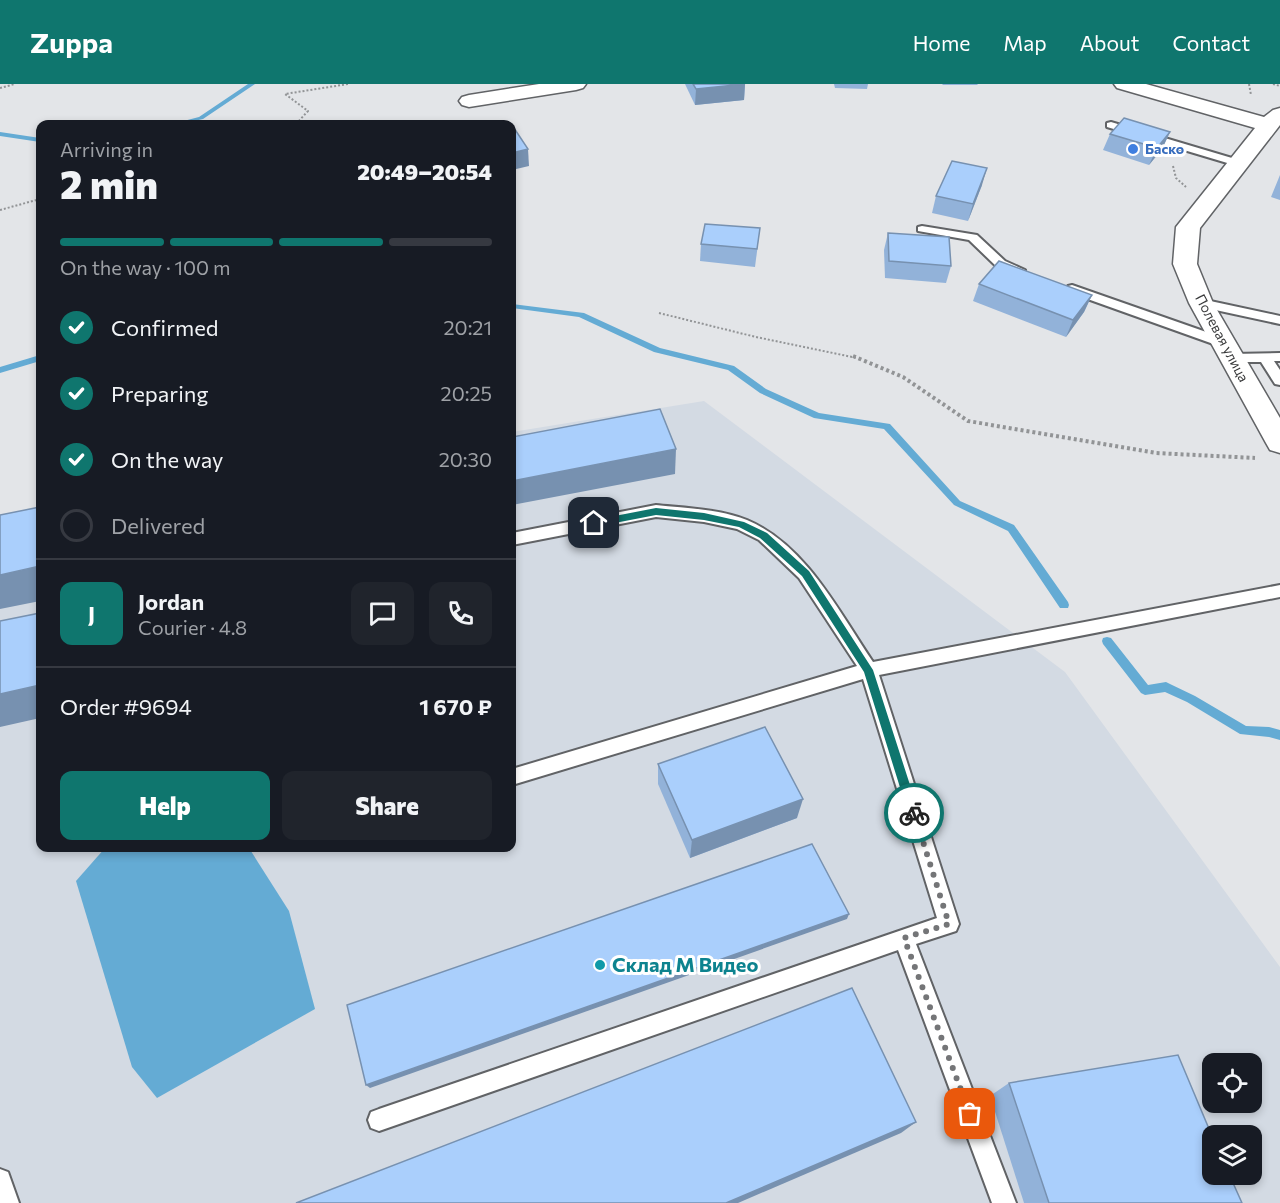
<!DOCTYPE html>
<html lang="en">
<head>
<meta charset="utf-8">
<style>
  body { margin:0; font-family:Commissioner,sans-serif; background:#20242c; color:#f1f3f6; height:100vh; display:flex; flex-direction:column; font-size:22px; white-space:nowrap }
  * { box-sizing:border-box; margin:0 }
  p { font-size:20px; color:#9ea1a6 }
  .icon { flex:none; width:33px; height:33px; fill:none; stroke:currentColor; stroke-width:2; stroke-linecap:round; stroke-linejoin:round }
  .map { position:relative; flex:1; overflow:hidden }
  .sheet { position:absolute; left:36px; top:36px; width:480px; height:732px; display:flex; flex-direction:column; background:#171b24; border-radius:12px; box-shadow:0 3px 9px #0003 }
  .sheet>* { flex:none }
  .buttons { position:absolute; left:1202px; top:969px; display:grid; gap:12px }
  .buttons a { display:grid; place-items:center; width:60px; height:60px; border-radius:12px; background:#171b24; box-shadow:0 3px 9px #0003; font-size:30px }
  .pin { position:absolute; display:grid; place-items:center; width:51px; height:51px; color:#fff; margin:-26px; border-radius:12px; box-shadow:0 3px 9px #0006 }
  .courier { position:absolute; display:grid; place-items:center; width:60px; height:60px; margin:-30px; border:4px solid #0f766e; border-radius:50%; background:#fff; color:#222; box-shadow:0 2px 8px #0007 }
  .summary em { font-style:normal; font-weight:800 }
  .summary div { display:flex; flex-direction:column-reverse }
  .summary { display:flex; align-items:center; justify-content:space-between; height:102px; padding:0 24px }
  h1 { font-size:39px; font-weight:800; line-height:45px }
  .bar { display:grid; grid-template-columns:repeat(4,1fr); gap:9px 6px; align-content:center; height:72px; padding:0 24px }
  .bar i { height:8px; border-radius:4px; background:#363941 }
  .bar .selected { background:#0f766e }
  .bar p { grid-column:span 4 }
  .line { display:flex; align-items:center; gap:15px; padding:0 24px; border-top:2px solid #363941 }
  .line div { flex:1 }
  .round { display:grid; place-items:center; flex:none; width:63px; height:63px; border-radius:12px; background:#20242c }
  ol { padding:0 24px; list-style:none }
  li { display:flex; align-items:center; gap:18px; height:66px }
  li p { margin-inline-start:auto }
  li .icon { padding:6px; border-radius:50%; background:#0f766e; color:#fff; stroke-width:4 }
  li:last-child { color:#9ea1a6 }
  li i { width:33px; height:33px; border:3px solid #363941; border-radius:50% }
  .button { display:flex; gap:12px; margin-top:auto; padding:12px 24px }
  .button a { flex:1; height:69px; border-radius:12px; background:#0f766e; color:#fff; font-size:24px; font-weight:800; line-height:69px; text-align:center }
  .button a+a { background:#20242c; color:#f1f3f6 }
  header { display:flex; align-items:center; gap:36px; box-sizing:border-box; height:84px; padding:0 30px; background:#0f766e; color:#fff }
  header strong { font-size:28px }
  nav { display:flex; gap:33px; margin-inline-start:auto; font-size:21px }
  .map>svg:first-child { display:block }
  .built { fill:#d3dae3; fill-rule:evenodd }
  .water { fill:#64abd4 }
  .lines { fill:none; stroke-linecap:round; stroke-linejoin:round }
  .stream { fill:#64abd4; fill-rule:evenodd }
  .lane-casing { stroke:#616366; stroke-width:4 }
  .street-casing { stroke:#616366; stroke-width:3 }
  .path-far1 { stroke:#929496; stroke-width:2; stroke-dasharray:2 2; stroke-linecap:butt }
  .path { stroke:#929496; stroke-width:4; stroke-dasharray:3 3; stroke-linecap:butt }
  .lane { fill:#fff; fill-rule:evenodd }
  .street { fill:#fff; fill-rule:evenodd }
  .wall { fill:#92b2d9 }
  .shaded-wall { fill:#7791b0 }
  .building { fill:#aacffc; stroke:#7791b0; stroke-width:1.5 }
  .route { fill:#0f766e }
  .done { stroke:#747577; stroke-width:6; stroke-dasharray:0 10.8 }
  .shop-dot { fill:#3f7fe0; stroke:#fff; stroke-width:2 }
  .culture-dot { fill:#0f9aa8; stroke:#fff; stroke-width:2 }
  .labels { text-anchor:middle; stroke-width:6; stroke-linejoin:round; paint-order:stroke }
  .far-shop-label { font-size:14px; font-weight:bold; fill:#366cbe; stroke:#fff; text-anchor:start }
  .far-street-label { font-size:14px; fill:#38393a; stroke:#fff }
  .near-culture-label { font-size:20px; font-weight:bold; fill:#0d838f; stroke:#fff; text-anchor:start }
</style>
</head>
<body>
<header>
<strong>Zuppa</strong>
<nav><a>Home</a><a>Map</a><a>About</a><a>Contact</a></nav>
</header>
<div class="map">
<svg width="1280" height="1119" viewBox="0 0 1280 1119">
  <rect width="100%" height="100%" fill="#e3e5e8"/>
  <!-- built -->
  <path class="built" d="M704 317 1065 588 1280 883V1119H0V431L40 424V764H512V348ZM1212 980H1251V1018H1212ZM1212 1052H1251V1090H1212Z"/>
  <!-- water -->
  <polygon class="water" points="105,764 249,764 289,827 315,925 157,1014 132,983 76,797"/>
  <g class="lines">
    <!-- stream -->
    <g class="stream">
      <polygon points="248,0 255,0 203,35 181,40 172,40 199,33"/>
      <polygon points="0,48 40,54 40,58 0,52"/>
      <polygon points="512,220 584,229 660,264 734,282 766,305 819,329 890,340 960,417 1014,441 1068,518 1069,521 1068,524 1060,524 1008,447 954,421 884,345 814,334 760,309 728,286 654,268 579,233 512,224"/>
      <polygon points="40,271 40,277 0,289 0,283"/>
      <polygon points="1107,553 1111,554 1148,601 1166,598 1170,600 1195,612 1246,642 1269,643 1280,646 1280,656 1269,653 1240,650 1187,618 1165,608 1145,611 1141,609 1103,560 1102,557 1103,554"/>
    </g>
    <defs>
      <g id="lane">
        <polygon points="1111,38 1242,77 1243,79 1242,81 1234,81 1107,43 1107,39"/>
        <polygon points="922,142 977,151 1005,177 1025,186 1019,190 997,183 969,156 918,147 918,143"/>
        <polygon points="1072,201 1229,256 1230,259 1224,263 1219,262 1068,208 1066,205 1068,202"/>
        <polygon points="1201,215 1280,232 1280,240 1197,222 1195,219"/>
        <polygon points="1280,269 1280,277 1274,277 1280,286 1280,301 1275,300 1261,278 1232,278 1225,274 1232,270"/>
        <path d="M656 421C685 424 719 425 747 436 806 461 839 528 873 578L1280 501V513L879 591 959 840 956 847 916 860 1016 1119H992L898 866 379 1047 371 1044 368 1036 371 1028 379 1025 937 834 863 595 512 701V685L857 582 799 494 759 456 737 445 704 438 656 433 512 461V449Z"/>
        <polygon points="0,1085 8,1088 19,1119 0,1119"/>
      </g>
      <g id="street">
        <polygon points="539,0 586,0 583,4 576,6 469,23 462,21 459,17 462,13 469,11"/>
        <polygon points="1114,0 1146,0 1264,33 1273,26 1280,24 1280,41 1200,144 1197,180 1213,219 1280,334 1280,369 1270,366 1266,359 1189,219 1173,180 1176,143 1255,44 1117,4"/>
      </g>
    </defs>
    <!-- lane casing -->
    <use href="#lane" class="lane-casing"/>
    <!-- street casing -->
    <use href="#street" class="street-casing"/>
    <!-- path-far1 -->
    <g class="path-far1">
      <polyline points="1249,0 1251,11"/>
      <polyline points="1273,0 1280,2"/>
      <polyline points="0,4 15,0"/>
      <polyline points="296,40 308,27 285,10 348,0"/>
      <polyline points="1173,82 1176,94 1186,103"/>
      <polyline points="0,126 40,115"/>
      <polyline points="659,229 756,253 857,274"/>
    </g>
    <!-- path -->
    <polyline class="path" points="853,272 903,293 968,337 1156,369 1255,374"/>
    <!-- lane -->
    <use href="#lane" class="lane"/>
    <!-- street -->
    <use href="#street" class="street"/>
  </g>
  <!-- wall -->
  <g class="wall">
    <polygon points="685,0 745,0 744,16 695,21"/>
    <polygon points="834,0 868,0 867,5 835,4"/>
    <polygon points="942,0 978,0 977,1 943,1"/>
    <polygon points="1170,48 1162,65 1149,81 1103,66 1110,50"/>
    <polygon points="1280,91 1280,116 1271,113"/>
    <polygon points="982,101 968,137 932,129 936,112"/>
    <polygon points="760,144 755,183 700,177 701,160"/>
    <polygon points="888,149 951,182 946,199 885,194 884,166"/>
    <polygon points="979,200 1092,211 1084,228 1066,253 973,217"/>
    <polygon points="658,680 797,734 690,774 658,700"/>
    <polygon points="1009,999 1242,1119 1024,1119 990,1012"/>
  </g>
  <!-- shaded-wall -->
  <g class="shaded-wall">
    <polygon points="745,0 744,16 695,21 696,5"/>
    <polygon points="1170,48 1162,65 1149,81 1157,64"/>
    <polygon points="528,65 529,82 512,86 512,69"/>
    <polygon points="987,84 982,101 968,137 973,120"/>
    <polygon points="1092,211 1084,228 1066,253 1073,236"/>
    <polygon points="676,365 675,390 512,421 512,397"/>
    <polygon points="40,482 40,517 0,525 0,491"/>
    <polygon points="40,601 40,634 0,643 0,610"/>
    <polygon points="803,715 797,734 690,774 692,756"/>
    <polygon points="849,830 847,835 370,1004 366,1001"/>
    <polygon points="916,1038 901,1049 738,1119 726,1119"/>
  </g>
  <!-- building -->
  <g class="building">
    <polygon points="693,0 745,0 696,5"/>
    <polygon points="1124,34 1170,48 1157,64 1110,50"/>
    <polygon points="512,41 528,65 512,69"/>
    <polygon points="952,77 987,84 973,120 936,112"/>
    <polygon points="705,140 760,144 757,165 701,160"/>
    <polygon points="888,149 949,153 951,182 889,177"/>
    <polygon points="999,177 1092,211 1073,236 979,200"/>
    <polygon points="660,325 676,365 512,397 512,353"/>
    <polygon points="40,423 40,482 0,491 0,431"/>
    <polygon points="40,529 40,601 0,610 0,537"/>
    <polygon points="765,643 803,715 692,756 658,680"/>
    <polygon points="812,760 849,830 366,1001 347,921"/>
    <polygon points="852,904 916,1038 726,1119 296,1119"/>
    <polygon points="1178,971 1212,1052 1212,1090 1229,1090 1242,1119 1049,1119 1009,999"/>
  </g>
  <!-- route -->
  <polygon class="route" points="656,424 704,429 744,438 767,449 809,487 873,586 919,729 918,733 914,734 908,729 864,588 802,492 760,454 739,443 704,436 656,431 594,443 589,439 594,436"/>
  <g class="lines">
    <!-- done -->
    <polyline class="done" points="914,729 949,840 904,854 970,1030"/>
  </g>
  <!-- markers -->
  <circle class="shop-dot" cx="1133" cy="65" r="6"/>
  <circle class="culture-dot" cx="600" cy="881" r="6"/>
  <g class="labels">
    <!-- far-shop labels -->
    <g class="far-shop-label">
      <text x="1145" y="70">Баско</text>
    </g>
    <!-- far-street labels -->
    <g class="far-street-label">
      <text transform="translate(1222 254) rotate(62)" y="5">Полевая улица</text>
    </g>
    <!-- near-culture labels -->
    <g class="near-culture-label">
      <text x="612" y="888">Склад М Видео</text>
    </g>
  </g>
</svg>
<div class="buttons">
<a><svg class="icon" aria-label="locate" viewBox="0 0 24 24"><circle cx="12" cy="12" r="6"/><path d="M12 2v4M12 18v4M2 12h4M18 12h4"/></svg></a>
<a><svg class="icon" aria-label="layers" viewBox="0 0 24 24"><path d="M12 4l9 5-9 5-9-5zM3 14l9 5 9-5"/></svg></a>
</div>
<div class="pin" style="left:970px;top:1030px;background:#ea580c"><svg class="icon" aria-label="bag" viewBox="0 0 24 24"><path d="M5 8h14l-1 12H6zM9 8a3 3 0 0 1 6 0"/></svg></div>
<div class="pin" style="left:594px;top:439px;background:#1f2937"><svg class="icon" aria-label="home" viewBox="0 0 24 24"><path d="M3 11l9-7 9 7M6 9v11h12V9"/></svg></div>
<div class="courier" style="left:914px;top:729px"><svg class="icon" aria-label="bike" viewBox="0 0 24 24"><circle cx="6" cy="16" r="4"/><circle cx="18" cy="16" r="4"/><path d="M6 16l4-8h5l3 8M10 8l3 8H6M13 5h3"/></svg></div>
<section class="sheet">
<div class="summary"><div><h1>2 min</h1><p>Arriving in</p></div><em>20:49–20:54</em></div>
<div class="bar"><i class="selected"></i><i class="selected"></i><i class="selected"></i><i></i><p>On the way · 100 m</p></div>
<ol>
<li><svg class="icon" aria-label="check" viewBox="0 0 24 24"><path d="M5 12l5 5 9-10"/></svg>Confirmed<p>20:21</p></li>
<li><svg class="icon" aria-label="check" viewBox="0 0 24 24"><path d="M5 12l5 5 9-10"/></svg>Preparing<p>20:25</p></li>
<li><svg class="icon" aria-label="check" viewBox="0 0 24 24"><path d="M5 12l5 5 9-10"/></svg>On the way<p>20:30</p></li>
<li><i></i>Delivered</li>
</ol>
<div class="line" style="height:108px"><b class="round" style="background:#0f766e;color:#fff">J</b><div><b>Jordan</b><p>Courier · 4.8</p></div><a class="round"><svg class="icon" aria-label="chat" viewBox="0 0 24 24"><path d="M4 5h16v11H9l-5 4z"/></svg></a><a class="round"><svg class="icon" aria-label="phone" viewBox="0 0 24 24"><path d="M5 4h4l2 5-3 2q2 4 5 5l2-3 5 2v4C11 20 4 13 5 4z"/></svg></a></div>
<div class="line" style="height:78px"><div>Order #9694</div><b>1 670 ₽</b></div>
<div class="button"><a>Help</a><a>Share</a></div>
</section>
</div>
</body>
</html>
